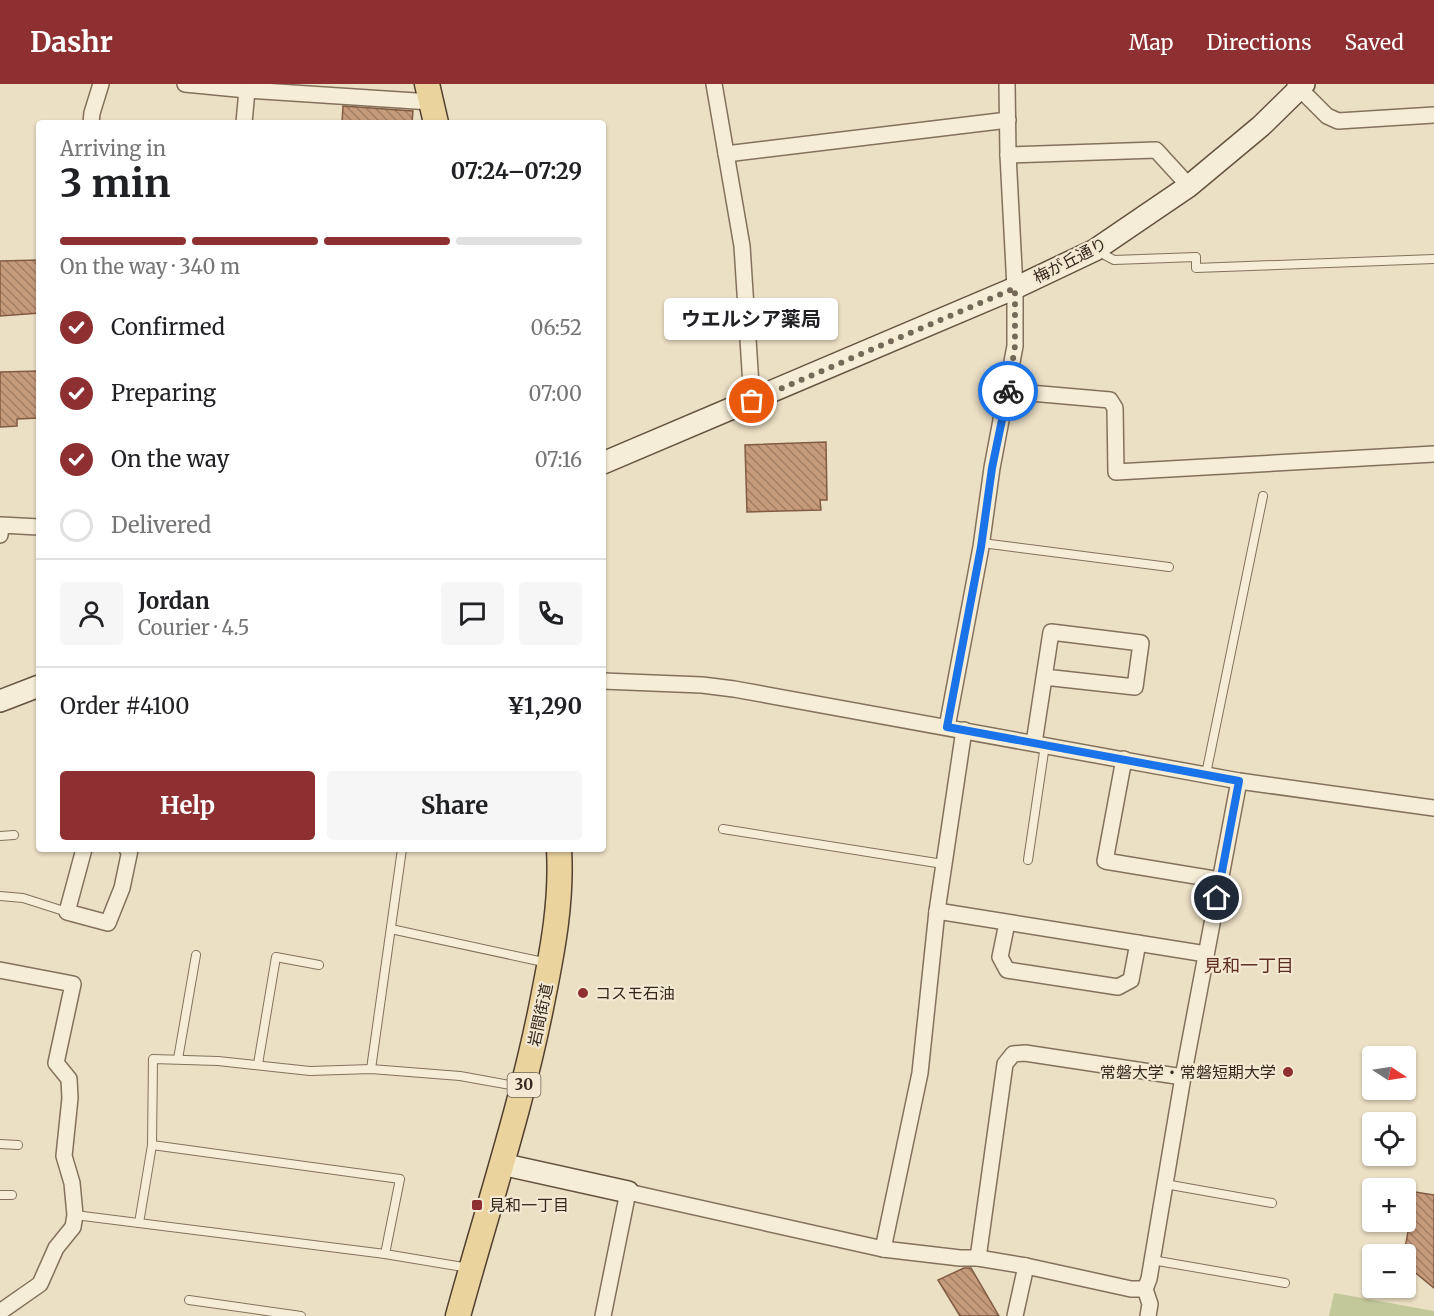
<!DOCTYPE html>
<html lang="en">
<head>
<meta charset="utf-8">
<style>
  body { margin:0; font-family:Merriweather,"Noto Sans JP",serif; background:#f6f6f6; color:#202124; height:100vh; display:flex; flex-direction:column; font-size:22px; white-space:nowrap }
  * { box-sizing:border-box; margin:0 }
  p { font-size:20px; color:#757577 }
  .icon { flex:none; width:33px; height:33px; fill:none; stroke:currentColor; stroke-width:2; stroke-linecap:round; stroke-linejoin:round }
  .map { position:relative; flex:1; overflow:hidden }
  .drawer { position:absolute; left:36px; top:36px; width:570px; height:732px; display:flex; flex-direction:column; background:#fff; border-radius:6px; box-shadow:0 2px 4px #0004 }
  .drawer>* { flex:none }
  .needle { width:39px; rotate:102deg }
  .tools { position:absolute; left:1362px; top:962px; display:grid; gap:12px }
  .tools a { display:grid; place-items:center; width:54px; height:54px; border-radius:6px; background:#fff; box-shadow:0 2px 4px #0004; font-size:30px }
  .pin { position:absolute; display:grid; place-items:center; width:51px; height:51px; color:#fff; margin:-26px; border:3px solid #fff; border-radius:50%; box-shadow:0 2px 6px #0007 }
  .courier { position:absolute; display:grid; place-items:center; width:60px; height:60px; margin:-30px; border:4px solid #1a73e8; border-radius:50%; background:#fff; color:#222; box-shadow:0 2px 8px #0007 }
  .bubble { position:absolute; height:42px; border-radius:6px; background:#fff; box-shadow:0 2px 4px #0004; font-size:20px; font-weight:700; line-height:42px; text-align:center }
  .headline em { font-style:normal; font-weight:700 }
  .headline div { display:flex; flex-direction:column-reverse }
  .headline { display:flex; align-items:center; justify-content:space-between; height:102px; padding:0 24px }
  h1 { font-size:39px; font-weight:700; line-height:45px }
  .bar { display:grid; grid-template-columns:repeat(4,1fr); gap:9px 6px; align-content:center; height:72px; padding:0 24px }
  .bar i { height:8px; border-radius:4px; background:#e0e0e0 }
  .bar .on { background:#8e3031 }
  .bar p { grid-column:span 4 }
  .line { display:flex; align-items:center; gap:15px; padding:0 24px; border-top:2px solid #e0e0e0 }
  .line div { flex:1 }
  .round { display:grid; place-items:center; flex:none; width:63px; height:63px; border-radius:6px; background:#f6f6f6 }
  ol { padding:0 24px; list-style:none }
  li { display:flex; align-items:center; gap:18px; height:66px }
  li p { margin-inline-start:auto }
  li .icon { padding:6px; border-radius:50%; background:#8e3031; color:#fff; stroke-width:4 }
  li:last-child { color:#757577 }
  li i { width:33px; height:33px; border:3px solid #e0e0e0; border-radius:50% }
  .primary-button { display:flex; gap:12px; margin-top:auto; padding:12px 24px }
  .primary-button a { flex:1; height:69px; border-radius:6px; background:#8e3031; color:#fff; font-size:24px; font-weight:700; line-height:69px; text-align:center }
  .primary-button a+a { background:#f6f6f6; color:#202124 }
  header { display:flex; align-items:center; gap:36px; box-sizing:border-box; height:84px; padding:0 30px; background:#8e3031; color:#fff }
  header strong { font-size:28px }
  nav { display:flex; gap:33px; margin-inline-start:auto; font-size:21px }
  .map>svg:first-child { display:block }
  .grass { fill:#c2c899 }
  .building { fill:url(#building-back-hatch); stroke:#815c43; stroke-width:1.5 }
  .lines { fill:none; stroke-linecap:round; stroke-linejoin:round }
  .lane-casing { stroke:#84715c; stroke-width:10 }
  .street-casing { stroke:#84715c; stroke-width:18 }
  .secondary-casing { stroke:#65523f; stroke-width:24 }
  .primary-casing { stroke:#524030; stroke-width:27 }
  .lane { stroke:#f6edd6; stroke-width:8 }
  .street { stroke:#f6edd6; stroke-width:15 }
  .secondary { stroke:#f6edd6; stroke-width:21 }
  .primary { stroke:#ebd39e; stroke-width:24 }
  .done { stroke:#756959; stroke-width:6; stroke-dasharray:0 10.8 }
  .route { stroke:#1a73e8; stroke-width:8 }
  .poi-dot { fill:#8e3031; stroke:#f3e9d3; stroke-width:2 }
  .labels { text-anchor:middle; stroke-width:4.5; stroke-linejoin:round; paint-order:stroke }
  .shield { fill:#f3e9d3; stroke:#6e6355; stroke-width:1.5 }
  .shield-label { font-size:15px; font-weight:bold; fill:#35291f }
  .street-label { font-size:16px; fill:#35291f; stroke:#f3e9d3 }
  .poi-label { font-size:16px; fill:#35291f; stroke:#f3e9d3; text-anchor:start }
  .neighbourhood-label { font-size:18px; fill:#5e2e21; stroke:#f3e9d3 }
</style>
</head>
<body>
<header>
<strong>Dashr</strong>
<nav><a>Map</a><a>Directions</a><a>Saved</a></nav>
</header>
<div class="map">
<svg width="1434" height="1232" viewBox="0 0 1434 1232">
  <defs>
    <pattern id="building-back-hatch" width="6" height="6" patternUnits="userSpaceOnUse" patternTransform="scale(1.5)"><rect width="6" height="6" fill="#c69b7c"/><path d="M-1 5l2 2M0 0l6 6M5-1l2 2" fill="none" stroke="#a27e65"/></pattern>
  </defs>
  <rect width="100%" height="100%" fill="#ebdfc4"/>
  <!-- grass -->
  <polygon class="grass" points="1334,1209 1434,1227 1434,1232 1329,1232"/>
  <!-- building -->
  <g class="building">
    <polygon points="343,22 413,27 412,39 342,39"/>
    <polygon points="39,176 39,229 0,232 0,177"/>
    <polygon points="39,287 39,334 17,335 17,342 0,343 0,288"/>
    <polygon points="826,358 827,416 820,416 821,426 747,428 745,361"/>
    <polygon points="1415,1108 1434,1111 1434,1204 1406,1181 1404,1170"/>
    <polygon points="964,1184 971,1184 999,1232 960,1232 938,1196"/>
  </g>
  <g class="lines">
    <defs>
      <g id="lane">
        <polyline points="1099,168 1114,176 1196,173 1196,184 1434,175"/>
        <polyline points="982,459 1169,483"/>
        <polyline points="1206,690 1263,412"/>
        <polyline points="723,745 943,780"/>
        <polyline points="0,752 14,751"/>
        <polyline points="1028,776 1045,661"/>
        <polyline points="0,812 23,814 67,828"/>
        <polyline points="391,845 548,879"/>
        <polyline points="178,975 196,871"/>
        <polyline points="258,980 276,873 319,881"/>
        <polyline points="371,985 402,765"/>
        <polyline points="0,1060 18,1061"/>
        <polyline points="152,1061 400,1095 385,1170"/>
        <polyline points="1165,1100 1272,1119"/>
        <polyline points="0,1111 12,1111"/>
        <polyline points="75,1131 385,1170 469,1184"/>
        <polyline points="139,1139 152,1061 153,975 218,977 310,987 371,985 460,992 521,1003"/>
        <polyline points="1152,1176 1285,1199"/>
        <polyline points="189,1216 301,1232"/>
      </g>
      <g id="street">
        <polyline points="185,0 247,6 431,18"/>
        <polyline points="714,0 742,162 752,317"/>
        <polyline points="1295,0 1327,32 1338,37 1434,31"/>
        <polyline points="91,39 92,29 101,0"/>
        <polyline points="244,39 247,6"/>
        <polyline points="726,70 1008,36"/>
        <polyline points="1008,71 1156,66 1189,102"/>
        <polyline points="1008,307 1110,316 1115,324 1116,388 1434,370"/>
        <polyline points="0,451 1,441 39,443"/>
        <polyline points="603,597 702,601 734,605 1239,697 1434,724"/>
        <polyline points="947,643 981,463 992,384 1015,262 1015,204 1008,71 1007,0"/>
        <polyline points="1034,659 1051,548 1141,559 1135,603 1044,593"/>
        <polyline points="1124,675 1105,777 1220,796"/>
        <polyline points="84,765 67,828 108,839 122,804 130,766 127,765"/>
        <polyline points="937,827 1206,870"/>
        <polyline points="1007,839 1000,873 1007,886 1118,903 1131,896 1138,859"/>
        <polyline points="0,886 73,900 56,979 69,995 70,1014 64,1072 72,1099 75,1131 73,1143 56,1164 40,1200 0,1228"/>
        <polyline points="883,1165 920,989 937,827 964,646"/>
        <polyline points="978,1174 1005,980 1013,970 1025,969 1183,993"/>
        <polyline points="1145,1205 1150,1220 1148,1232"/>
        <polyline points="603,1232 628,1108 883,1165 960,1174 978,1174 1026,1182 1131,1205 1145,1205 1149,1195 1183,993 1239,697"/>
        <polyline points="1015,1232 1026,1182"/>
      </g>
      <g id="secondary">
        <polyline points="603,379 1015,204 1095,166 1189,102 1261,42 1304,0"/>
        <polyline points="0,617 39,602"/>
        <polyline points="501,1080 628,1108"/>
      </g>
      <g id="primary">
        <polyline points="427,0 436,39"/>
        <path d="M458 1232C487 1126 522 1022 543 914 553 864 562 816 559 765"/>
      </g>
    </defs>
    <!-- lane casing -->
    <use href="#lane" class="lane-casing"/>
    <!-- street casing -->
    <use href="#street" class="street-casing"/>
    <!-- secondary casing -->
    <use href="#secondary" class="secondary-casing"/>
    <!-- primary casing -->
    <use href="#primary" class="primary-casing"/>
    <!-- lane -->
    <use href="#lane" class="lane"/>
    <!-- street -->
    <use href="#street" class="street"/>
    <!-- secondary -->
    <use href="#secondary" class="secondary"/>
    <!-- primary -->
    <use href="#primary" class="primary"/>
  </g>
  <g class="lines">
    <!-- done -->
    <polyline class="done" points="752,317 1015,204 1015,262 1008,307"/>
    <!-- route -->
    <polyline class="route" points="1008,307 992,384 981,463 947,643 1239,697 1217,814"/>
  </g>
  <!-- markers -->
  <g class="poi-dot">
    <circle cx="583" cy="909" r="6"/>
    <circle cx="1288" cy="988" r="6"/>
    <rect x="471" y="1115" width="12" height="12" rx="3"/>
  </g>
  <g class="labels">
    <!-- shield labels -->
    <rect class="shield" x="507.5" y="989" width="33" height="24" rx="4.5"/>
    <g class="shield-label">
      <text x="524" y="1006">30</text>
    </g>
    <!-- street labels -->
    <g class="street-label">
      <text transform="translate(1070 176) rotate(-27)" y="6">梅が丘通り</text>
      <text transform="translate(540 931) rotate(-78)" y="6">岩間街道</text>
    </g>
    <!-- poi labels -->
    <g class="poi-label">
      <text x="595" y="915">コスモ石油</text>
      <text x="1276" y="994" text-anchor="end">常磐大学・常磐短期大学</text>
      <text x="489" y="1127">見和一丁目</text>
    </g>
    <!-- neighbourhood labels -->
    <g class="neighbourhood-label">
      <text x="1249" y="888">見和一丁目</text>
    </g>
  </g>
</svg>
<div class="tools">
<a><svg class="needle" viewBox="-14 -14 28 28"><path d="M0-13l5 13h-10z" fill="#e53935"/><path d="M0 13l5-13h-10z" fill="#757577"/></svg></a>
<a><svg class="icon" aria-label="locate" viewBox="0 0 24 24"><circle cx="12" cy="12" r="6"/><path d="M12 2v4M12 18v4M2 12h4M18 12h4"/></svg></a>
<a>+</a>
<a>−</a>
</div>
<div class="pin" style="left:752px;top:317px;background:#ea580c"><svg class="icon" aria-label="bag" viewBox="0 0 24 24"><path d="M5 8h14l-1 12H6zM9 8a3 3 0 0 1 6 0"/></svg></div>
<div class="pin" style="left:1217px;top:814px;background:#1f2937"><svg class="icon" aria-label="home" viewBox="0 0 24 24"><path d="M3 11l9-7 9 7M6 9v11h12V9"/></svg></div>
<div class="courier" style="left:1008px;top:307px"><svg class="icon" aria-label="bike" viewBox="0 0 24 24"><circle cx="6" cy="16" r="4"/><circle cx="18" cy="16" r="4"/><path d="M6 16l4-8h5l3 8M10 8l3 8H6M13 5h3"/></svg></div>
<div class="bubble" style="left:664px;top:214px;width:174px">ウエルシア薬局</div>
<section class="drawer">
<div class="headline"><div><h1>3 min</h1><p>Arriving in</p></div><em>07:24–07:29</em></div>
<div class="bar"><i class="on"></i><i class="on"></i><i class="on"></i><i></i><p>On the way · 340 m</p></div>
<ol>
<li><svg class="icon" aria-label="check" viewBox="0 0 24 24"><path d="M5 12l5 5 9-10"/></svg>Confirmed<p>06:52</p></li>
<li><svg class="icon" aria-label="check" viewBox="0 0 24 24"><path d="M5 12l5 5 9-10"/></svg>Preparing<p>07:00</p></li>
<li><svg class="icon" aria-label="check" viewBox="0 0 24 24"><path d="M5 12l5 5 9-10"/></svg>On the way<p>07:16</p></li>
<li><i></i>Delivered</li>
</ol>
<div class="line" style="height:108px"><a class="round"><svg class="icon" aria-label="person" viewBox="0 0 24 24"><circle cx="12" cy="8" r="4"/><path d="M4 21q1-7 8-7t8 7"/></svg></a><div><b>Jordan</b><p>Courier · 4.5</p></div><a class="round"><svg class="icon" aria-label="chat" viewBox="0 0 24 24"><path d="M4 5h16v11H9l-5 4z"/></svg></a><a class="round"><svg class="icon" aria-label="phone" viewBox="0 0 24 24"><path d="M5 4h4l2 5-3 2q2 4 5 5l2-3 5 2v4C11 20 4 13 5 4z"/></svg></a></div>
<div class="line" style="height:78px"><div>Order #4100</div><b>¥1,290</b></div>
<div class="primary-button"><a>Help</a><a>Share</a></div>
</section>
</div>
</body>
</html>
